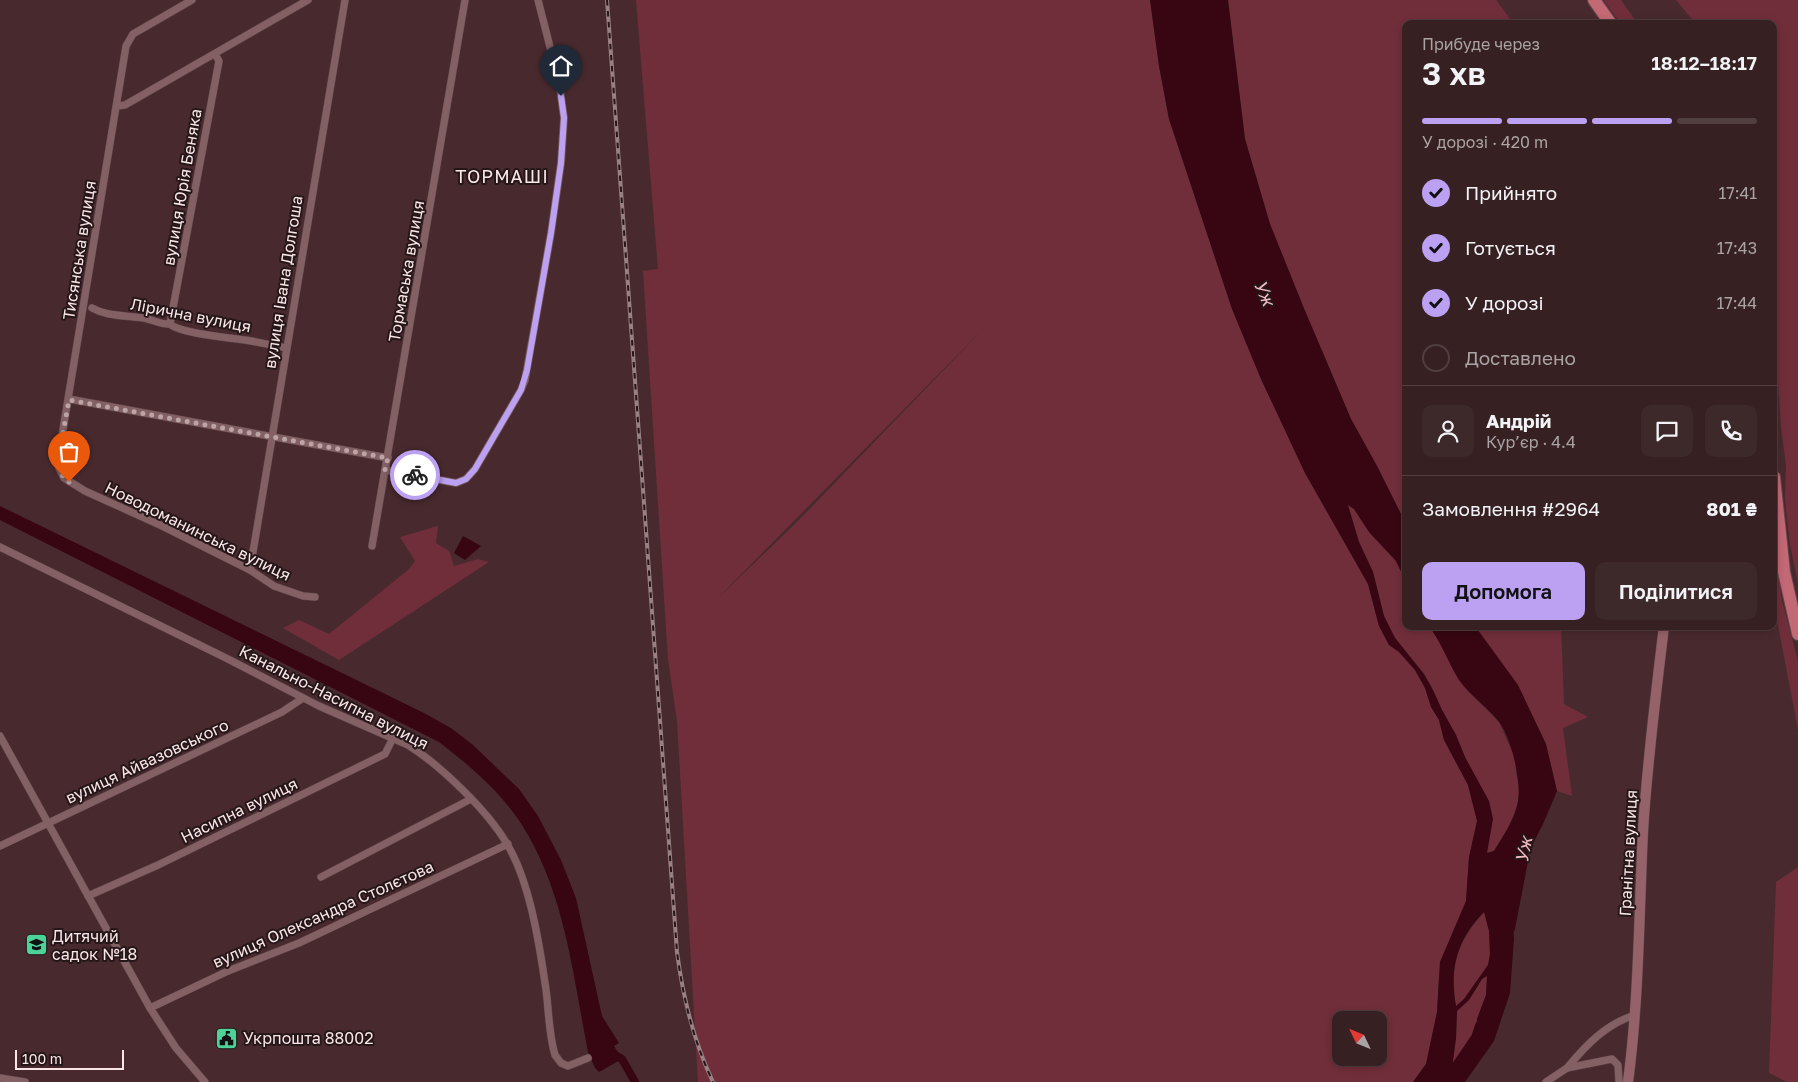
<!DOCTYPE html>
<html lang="uk">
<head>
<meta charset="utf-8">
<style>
  body { margin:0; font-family:"Golos Text",sans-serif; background:#3d282a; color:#f1f3f6; height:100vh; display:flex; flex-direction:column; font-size:19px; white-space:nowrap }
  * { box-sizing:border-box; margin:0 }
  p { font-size:16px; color:#aaa3a5 }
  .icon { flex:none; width:28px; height:28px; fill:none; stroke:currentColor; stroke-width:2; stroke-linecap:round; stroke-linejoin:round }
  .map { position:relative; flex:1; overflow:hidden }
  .sheet { position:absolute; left:1402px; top:20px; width:375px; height:610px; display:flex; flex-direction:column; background:#362022; border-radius:10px; box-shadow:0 2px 8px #0003,0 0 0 1px #503e40 }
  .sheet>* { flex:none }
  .needle { width:32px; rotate:313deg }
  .tools { position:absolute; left:1332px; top:1011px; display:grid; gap:10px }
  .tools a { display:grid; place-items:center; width:55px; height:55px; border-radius:10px; background:#362022; box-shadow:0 2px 8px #0003,0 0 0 1px #503e40; font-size:25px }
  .scale { position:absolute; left:15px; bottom:12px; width:109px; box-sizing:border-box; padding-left:5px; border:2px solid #fae5e7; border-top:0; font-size:14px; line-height:18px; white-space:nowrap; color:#fae5e7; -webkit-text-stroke:4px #251719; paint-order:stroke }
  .pin { position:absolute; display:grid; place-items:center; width:42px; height:42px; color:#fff; margin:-51px -21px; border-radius:50% 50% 50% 0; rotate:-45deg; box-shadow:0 0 5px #0007 }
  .pin .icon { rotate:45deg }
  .courier { position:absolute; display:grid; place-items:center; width:50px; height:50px; margin:-25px; border:4px solid #bca0f2; border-radius:50%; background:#fff; color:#222; box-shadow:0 1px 6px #0007 }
  .summary em { font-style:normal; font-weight:600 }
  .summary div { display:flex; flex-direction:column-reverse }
  .summary { display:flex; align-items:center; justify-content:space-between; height:85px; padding:0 20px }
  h1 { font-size:32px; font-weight:600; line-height:38px }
  .bar { display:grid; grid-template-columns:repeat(4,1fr); gap:8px 5px; align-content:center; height:60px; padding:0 20px }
  .bar i { height:6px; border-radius:4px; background:#503e40 }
  .bar .current { background:#bca0f2 }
  .bar p { grid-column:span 4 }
  .line { display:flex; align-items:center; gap:12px; padding:0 20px; border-top:1px solid #503e40 }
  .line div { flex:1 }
  .round { display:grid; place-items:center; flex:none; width:52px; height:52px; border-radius:10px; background:#3d282a }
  ol { padding:0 20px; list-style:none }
  li { display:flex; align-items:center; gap:15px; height:55px }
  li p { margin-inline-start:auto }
  li .icon { padding:5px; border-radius:50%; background:#bca0f2; color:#111; stroke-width:4 }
  li:last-child { color:#aaa3a5 }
  li i { width:28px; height:28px; border:2px solid #503e40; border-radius:50% }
  .action { display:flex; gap:10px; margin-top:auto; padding:10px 20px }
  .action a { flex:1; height:58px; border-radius:10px; background:#bca0f2; color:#111; font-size:20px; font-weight:600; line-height:58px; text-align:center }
  .action a+a { background:#3d282a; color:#f1f3f6 }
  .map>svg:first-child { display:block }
  .green { fill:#702e3a; fill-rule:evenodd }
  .water { fill:#370612; fill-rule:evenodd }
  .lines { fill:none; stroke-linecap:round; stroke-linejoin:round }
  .canal { stroke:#370612; stroke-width:8 }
  .river { stroke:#370612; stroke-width:12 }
  .street-casing { stroke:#62484c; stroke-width:8 }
  .secondary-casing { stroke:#62484c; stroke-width:11 }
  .highway-casing { stroke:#62484c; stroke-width:14 }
  .street { stroke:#836064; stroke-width:7 }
  .secondary { stroke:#966269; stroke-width:10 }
  .highway { stroke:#c36875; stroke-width:12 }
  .rail-casing { stroke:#998083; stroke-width:4 }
  .rail { stroke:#251719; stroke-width:2; stroke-dasharray:5.5; stroke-linecap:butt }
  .done { stroke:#bca4a6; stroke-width:5; stroke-dasharray:0 9 }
  .route { stroke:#bca0f2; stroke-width:6 }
  .labels { text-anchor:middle; stroke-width:4; stroke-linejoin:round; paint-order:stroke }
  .street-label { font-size:16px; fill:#fae5e7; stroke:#251719 }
  .poi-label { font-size:16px; fill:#fae5e7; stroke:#251719; text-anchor:start }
  .neighbourhood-label { font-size:18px; letter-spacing:1px; fill:#fae5e7; stroke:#251719 }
  .water-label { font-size:18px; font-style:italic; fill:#f1bbc1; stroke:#251719 }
</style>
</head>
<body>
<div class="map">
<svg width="1798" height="1082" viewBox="0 0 1798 1082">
  <rect width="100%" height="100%" fill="#482a2e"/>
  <!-- green -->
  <g class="green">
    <path d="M636 0H1150L1159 66 1169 119 1232 309 1261 379 1305 473 1368 584 1379 626 1389 645 1399 652 1415 670 1425 688 1431 707 1439 720 1444 740 1468 785 1477 821 1469 857 1466 901 1440 962 1437 1012 1426 1064 1413 1082H698L677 721 668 659 643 271 658 269ZM991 321 798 521 717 599ZM1341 1020H1379V1058H1341Z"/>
    <polygon points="1228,0 1496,0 1514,24 1406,24 1406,524 1377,466 1351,419 1303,306 1270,224 1245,139"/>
    <polygon points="1603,0 1621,0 1638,24 1621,24"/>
    <polygon points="1676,0 1798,0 1798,583 1790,545 1785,499 1786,466 1781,427 1774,324 1774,24 1696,24"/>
    <polygon points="1347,504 1354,509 1369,532 1396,561 1406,582 1406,626 1429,626 1440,641 1459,680 1470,693 1499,722 1515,758 1516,773 1520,789 1517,806 1509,826 1494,851 1486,853 1465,757 1456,735 1442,710 1433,690 1424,674 1395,638 1384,616 1373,572 1359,542"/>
    <polygon points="438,526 436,543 449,551 454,566 478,559 489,562 339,660 283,628 299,620 329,634 408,570 415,561 400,537"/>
    <polygon points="1774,544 1782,601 1798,661 1798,730 1774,604"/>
    <polygon points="1475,626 1561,626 1564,704 1588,717 1563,728 1572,796 1557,791 1546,744"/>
    <polygon points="1798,867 1798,1082 1787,1082 1769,1073 1776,882"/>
    <path d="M1484 912 1489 931 1490 954 1488 965 1464 999 1456 1007C1450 965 1456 944 1484 912Z"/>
    <polygon points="1487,975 1486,995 1477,1019 1476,1042 1468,1058 1457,1075 1450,1078 1456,1038 1457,1011 1469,1000 1482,979"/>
  </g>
  <!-- water -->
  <g class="water">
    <path d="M1150 0H1228L1245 139 1270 224 1303 306 1351 419 1377 466 1406 524V582L1396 561 1369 532 1354 509 1348 505 1359 542 1373 572 1384 616 1395 638 1424 674 1433 690 1442 710 1456 735 1465 757 1489 801 1493 819 1487 853 1494 851C1503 836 1513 822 1517 806 1523 786 1512 739 1499 722 1487 706 1470 696 1459 680 1448 662 1442 644 1429 626H1475L1518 685 1546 744 1557 791 1543 824 1523 863 1511 903 1514 939 1510 993 1494 1041 1465 1082H1413L1426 1064 1437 1012 1440 962 1466 901 1469 857 1477 821 1468 785 1444 740 1439 720 1431 707 1425 688 1415 670 1399 652 1389 645 1379 626 1368 584 1305 473 1261 379 1232 309 1169 119 1159 66ZM1484 912 1489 931 1490 954 1488 965 1464 999 1456 1006C1449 970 1457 939 1484 912ZM1487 976 1486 995 1477 1019 1476 1042 1468 1058 1457 1075 1451 1077 1456 1038 1457 1011 1469 1000 1482 979Z"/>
    <path d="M0 506 424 713 451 728 473 745 519 789 538 816 561 860 576 898 602 1016 619 1043 614 1046 622 1059 599 1072 595 1068 588 1052C573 975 565 893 522 825 501 792 469 765 439 742L0 520Z"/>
    <polygon points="463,536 481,546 465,560 454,553"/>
  </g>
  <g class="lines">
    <!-- canal -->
    <polyline class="canal" points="615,1055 622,1059 635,1082"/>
    <!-- river -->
    <g class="river">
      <polyline points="1509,928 1522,861"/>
      <polyline points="1447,1082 1477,1038 1481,1026"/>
    </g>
    <defs>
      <g id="street">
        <polyline points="192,0 133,34 126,46 58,460 59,468 64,478 85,491 160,525 250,570 274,586 303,596 315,597"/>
        <polyline points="117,106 125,105 308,0"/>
        <path d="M92 308C108 317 126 315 143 318 152 319 161 325 170 324 180 334 235 338 251 341 263 343 275 346 286 348"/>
        <polyline points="170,324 219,61 215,54"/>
        <polyline points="69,399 388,458"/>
        <polyline points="385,470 456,483 466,479 475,469 521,390 525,380 551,233 561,163 564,118 559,82 538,0"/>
        <polyline points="372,546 465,0"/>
        <path d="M0 547 226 658 319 706 408 745C440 765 488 811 507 844 529 880 539 941 545 983 549 1006 548 1032 555 1055L561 1063 568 1066 588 1058"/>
        <polyline points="250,570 345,0"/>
        <polyline points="0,736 150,1008 176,1048 205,1082"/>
        <polyline points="0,846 282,712 303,698"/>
        <polyline points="321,877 471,799"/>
        <polyline points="88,896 158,865 385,754 393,738"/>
        <polyline points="150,1008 228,971 299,943 508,844"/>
        <path d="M1567 1068C1586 1045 1606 1024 1635 1015"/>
        <polyline points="0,1078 25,1082"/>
        <polyline points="1546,1082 1567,1068 1612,1059 1618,1065 1619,1082"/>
      </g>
      <path id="secondary" d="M1628 1082C1639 999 1639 914 1643 831 1647 763 1656 694 1664 626"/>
      <g id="highway">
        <polyline points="1594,0 1611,24"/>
        <polyline points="1774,477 1784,572 1798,634"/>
      </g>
    </defs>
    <!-- street casing -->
    <use href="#street" class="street-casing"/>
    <!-- secondary casing -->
    <use href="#secondary" class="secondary-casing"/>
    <!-- highway casing -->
    <use href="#highway" class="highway-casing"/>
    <!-- street -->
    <use href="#street" class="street"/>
    <!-- secondary -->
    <use href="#secondary" class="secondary"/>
    <!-- highway -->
    <use href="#highway" class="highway"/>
    <defs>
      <path id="rail" d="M607 0 677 952C683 998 693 1040 713 1082"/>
    </defs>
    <!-- rail casing -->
    <use href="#rail" class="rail-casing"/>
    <!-- rail -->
    <use href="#rail" class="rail"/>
  </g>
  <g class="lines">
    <!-- done -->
    <polyline class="done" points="69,482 60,473 58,460 69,400 388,458 385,470 415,475"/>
    <!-- route -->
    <polyline class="route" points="415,475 456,483 466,479 475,469 521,390 527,370 551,233 561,163 564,118 561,96"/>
  </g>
  <!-- icons -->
  <defs>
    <symbol id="school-square" viewBox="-11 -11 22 22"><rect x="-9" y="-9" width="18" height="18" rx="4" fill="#4dd39a" stroke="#251719"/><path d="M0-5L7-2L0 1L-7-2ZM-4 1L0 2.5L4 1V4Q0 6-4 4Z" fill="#111"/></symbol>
    <symbol id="civic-square" viewBox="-11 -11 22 22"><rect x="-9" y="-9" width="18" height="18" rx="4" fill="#4dd39a" stroke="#251719"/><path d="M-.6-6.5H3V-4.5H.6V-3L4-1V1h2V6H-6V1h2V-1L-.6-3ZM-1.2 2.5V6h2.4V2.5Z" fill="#111"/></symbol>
  </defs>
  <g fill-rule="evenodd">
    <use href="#school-square" x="24" y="932" width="25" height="25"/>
    <use href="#civic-square" x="214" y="1026" width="25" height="25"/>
  </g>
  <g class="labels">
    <!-- street labels -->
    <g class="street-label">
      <text transform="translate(182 187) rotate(-80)" y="6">вулиця Юрія Беняка</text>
      <text transform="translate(79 250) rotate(-81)" y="6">Тисянська вулиця</text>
      <text transform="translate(406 271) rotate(-80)" y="6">Тормаська вулиця</text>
      <text transform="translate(283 282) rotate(-81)" y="6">вулиця Івана Долгоша</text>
      <text transform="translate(191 315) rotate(11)" y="6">Лірична вулиця</text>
      <text transform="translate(198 531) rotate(26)" y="6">Новодоманинська вулиця</text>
      <text transform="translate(334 697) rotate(27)" y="6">Канально-Насипна вулиця</text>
      <text transform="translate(147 761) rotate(-25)" y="6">вулиця Айвазовського</text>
      <text transform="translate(239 810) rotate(-26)" y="6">Насипна вулиця</text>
      <text transform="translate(1628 853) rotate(-87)" y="6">Гранітна вулиця</text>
      <text transform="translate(323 914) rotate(-24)" y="6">вулиця Олександра Столєтова</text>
    </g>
    <!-- poi labels -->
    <g class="poi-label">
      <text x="52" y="942">Дитячий<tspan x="52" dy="18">садок №18</tspan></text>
      <text x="243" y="1044">Укрпошта 88002</text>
    </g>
    <!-- neighbourhood labels -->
    <g class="neighbourhood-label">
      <text x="502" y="183">ТОРМАШІ</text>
    </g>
    <!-- water labels -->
    <g class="water-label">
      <text transform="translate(1264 293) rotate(67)" y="6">Уж</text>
      <text transform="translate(1524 850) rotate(-79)" y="6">Уж</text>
    </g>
  </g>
</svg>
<div class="tools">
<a><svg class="needle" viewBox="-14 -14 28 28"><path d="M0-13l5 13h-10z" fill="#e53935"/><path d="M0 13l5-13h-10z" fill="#aaa3a5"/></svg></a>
</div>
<div class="scale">100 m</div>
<div class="pin" style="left:69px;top:482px;background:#ea580c"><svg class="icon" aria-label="bag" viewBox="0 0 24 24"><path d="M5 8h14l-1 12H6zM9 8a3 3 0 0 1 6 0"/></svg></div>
<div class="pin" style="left:561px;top:96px;background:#1f2937"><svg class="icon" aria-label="home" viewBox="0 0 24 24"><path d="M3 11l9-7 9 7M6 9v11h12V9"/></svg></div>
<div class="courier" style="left:415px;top:475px"><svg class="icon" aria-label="bike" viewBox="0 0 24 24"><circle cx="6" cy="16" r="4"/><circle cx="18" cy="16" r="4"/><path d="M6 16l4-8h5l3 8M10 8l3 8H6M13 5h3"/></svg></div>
<section class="sheet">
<div class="summary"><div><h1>3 хв</h1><p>Прибуде через</p></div><em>18:12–18:17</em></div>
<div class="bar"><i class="current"></i><i class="current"></i><i class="current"></i><i></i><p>У дорозі · 420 m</p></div>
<ol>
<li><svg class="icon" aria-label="check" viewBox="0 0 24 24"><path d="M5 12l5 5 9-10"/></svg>Прийнято<p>17:41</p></li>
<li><svg class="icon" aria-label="check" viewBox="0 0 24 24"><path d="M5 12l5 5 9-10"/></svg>Готується<p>17:43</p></li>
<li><svg class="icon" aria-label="check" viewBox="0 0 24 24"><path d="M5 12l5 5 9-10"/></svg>У дорозі<p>17:44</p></li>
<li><i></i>Доставлено</li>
</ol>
<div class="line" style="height:90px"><a class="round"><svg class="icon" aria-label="person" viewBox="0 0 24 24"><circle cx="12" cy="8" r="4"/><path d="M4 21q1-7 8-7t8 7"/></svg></a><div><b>Андрій</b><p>Кур’єр · 4.4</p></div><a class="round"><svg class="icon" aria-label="chat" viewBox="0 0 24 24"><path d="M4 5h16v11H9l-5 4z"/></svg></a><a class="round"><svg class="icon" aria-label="phone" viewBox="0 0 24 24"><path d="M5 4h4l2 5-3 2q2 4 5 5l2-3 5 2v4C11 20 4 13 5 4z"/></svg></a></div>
<div class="line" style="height:65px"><div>Замовлення #2964</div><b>801 ₴</b></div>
<div class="action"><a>Допомога</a><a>Поділитися</a></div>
</section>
</div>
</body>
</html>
